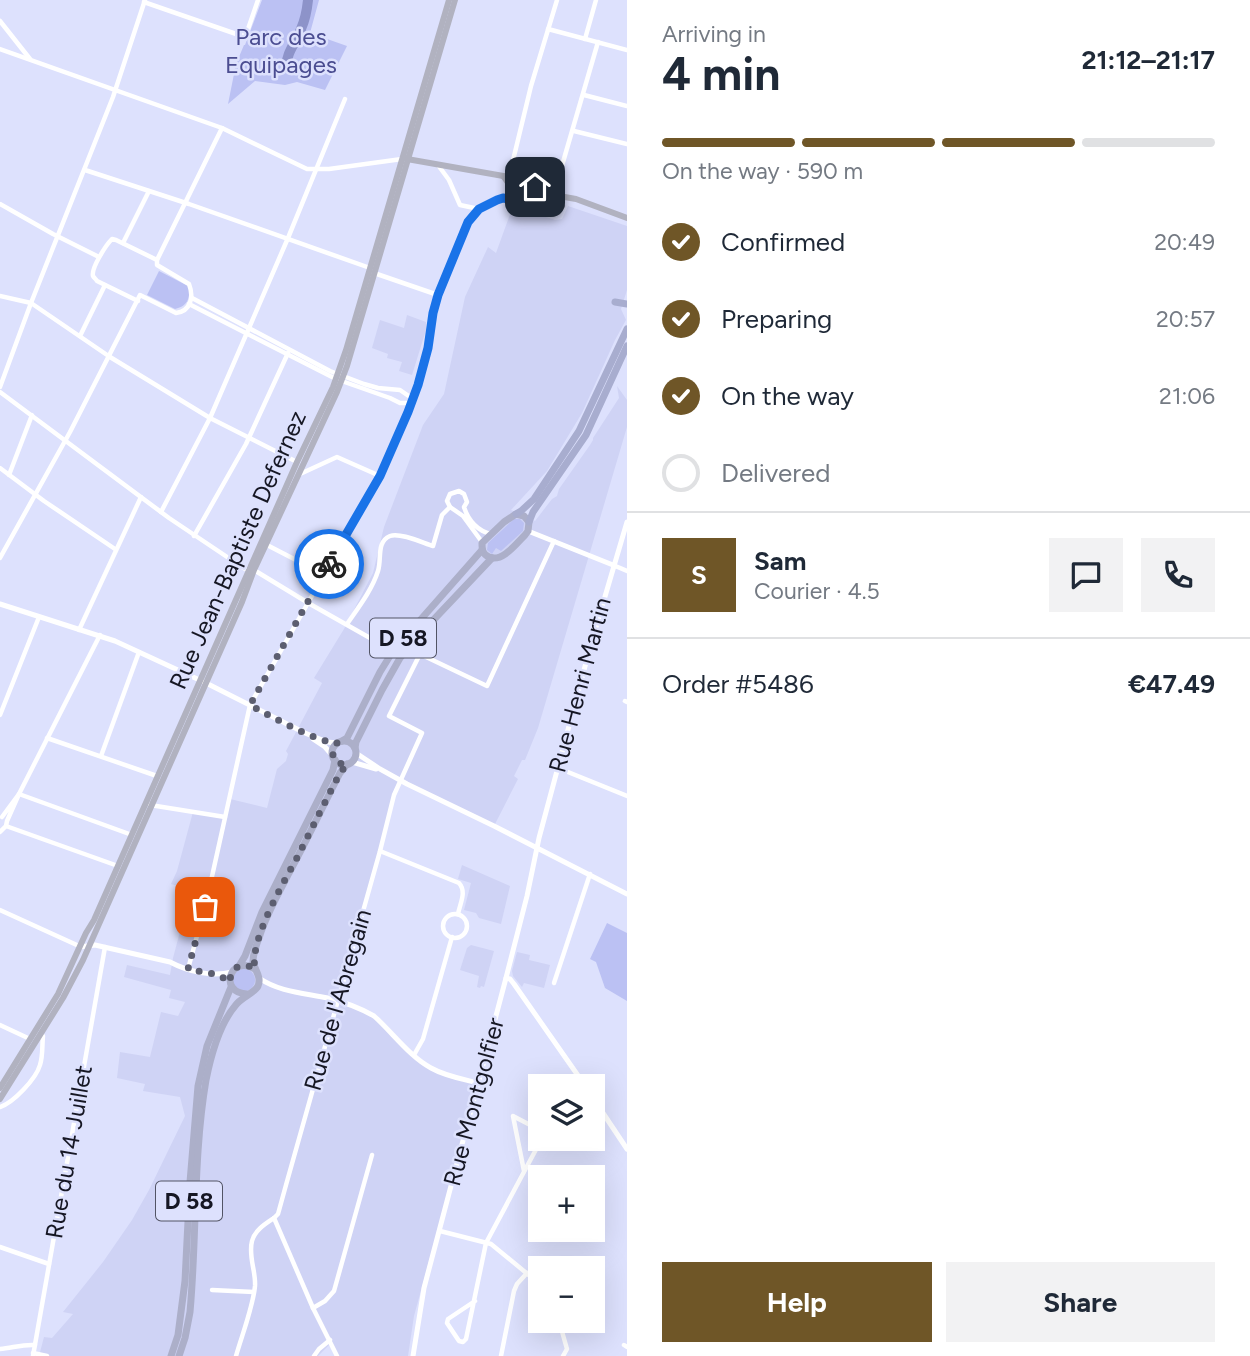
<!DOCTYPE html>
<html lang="en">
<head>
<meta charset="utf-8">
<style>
  body { margin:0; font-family:Figtree,sans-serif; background:#f2f2f3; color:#1f2937; height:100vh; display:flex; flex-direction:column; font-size:26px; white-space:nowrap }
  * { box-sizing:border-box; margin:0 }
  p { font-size:23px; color:#747a83 }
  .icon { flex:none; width:38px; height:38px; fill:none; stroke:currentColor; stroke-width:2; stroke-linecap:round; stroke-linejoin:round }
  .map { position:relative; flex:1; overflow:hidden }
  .drawer { display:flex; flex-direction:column; background:#fff; width:623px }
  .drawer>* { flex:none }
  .tools { position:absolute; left:528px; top:1074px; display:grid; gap:14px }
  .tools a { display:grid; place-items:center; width:77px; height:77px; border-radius:0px; background:#fff; box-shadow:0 7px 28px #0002; font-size:35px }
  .pin { position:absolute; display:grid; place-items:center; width:60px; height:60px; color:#fff; margin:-30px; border-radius:14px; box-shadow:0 4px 10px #0006 }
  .courier { position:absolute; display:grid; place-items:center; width:70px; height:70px; margin:-35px; border:5px solid #1a73e8; border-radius:50%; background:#fff; color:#222; box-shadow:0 2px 9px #0007 }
  .head em { font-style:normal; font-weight:700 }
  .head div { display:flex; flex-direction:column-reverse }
  .head { display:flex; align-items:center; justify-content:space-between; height:119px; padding:0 35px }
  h1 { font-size:46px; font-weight:700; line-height:52px }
  .bar { display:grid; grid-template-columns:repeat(4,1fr); gap:10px 7px; align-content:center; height:84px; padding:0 35px }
  .bar i { height:9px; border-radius:5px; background:#e0e1e3 }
  .bar .on { background:#6f5627 }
  .bar p { grid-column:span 4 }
  .line { display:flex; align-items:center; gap:18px; padding:0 35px; border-top:2px solid #e0e1e3 }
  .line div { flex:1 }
  .round { display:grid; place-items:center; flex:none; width:74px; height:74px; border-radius:0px; background:#f2f2f3 }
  ol { padding:0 35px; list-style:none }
  li { display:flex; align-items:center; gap:21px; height:77px }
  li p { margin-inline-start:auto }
  li .icon { padding:7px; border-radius:50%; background:#6f5627; color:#fff; stroke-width:4 }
  li:last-child { color:#747a83 }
  li i { width:38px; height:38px; border:4px solid #e0e1e3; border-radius:50% }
  .primary-button { display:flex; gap:14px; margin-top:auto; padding:14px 35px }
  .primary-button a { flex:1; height:80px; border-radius:0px; background:#6f5627; color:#fff; font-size:28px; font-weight:700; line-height:80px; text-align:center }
  .primary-button a+a { background:#f2f2f3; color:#1f2937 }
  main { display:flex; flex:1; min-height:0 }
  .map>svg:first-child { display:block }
  .built { fill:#cfd3f5 }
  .green { fill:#bbc1f3 }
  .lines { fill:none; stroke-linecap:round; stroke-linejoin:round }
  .river { stroke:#8d93c9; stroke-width:10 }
  .minor { stroke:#fff; stroke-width:4.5 }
  .tertiary { stroke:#fff; stroke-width:5 }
  .secondary { stroke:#b1b2c0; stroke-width:6 }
  .primary { stroke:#acafc9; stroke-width:7 }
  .trunk { stroke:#a8adcf; stroke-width:7 }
  .done { stroke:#5c5e70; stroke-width:7; stroke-dasharray:0 12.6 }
  .route { stroke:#1a73e8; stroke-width:9 }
  .labels { text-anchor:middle; stroke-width:5; stroke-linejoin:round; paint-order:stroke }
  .shield { fill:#dde1fd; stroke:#525465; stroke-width:2 }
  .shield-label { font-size:23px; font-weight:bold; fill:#161724 }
  .park-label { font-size:24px; fill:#4b4d91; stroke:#dde1fd }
  .street-label { font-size:24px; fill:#161724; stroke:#dde1fd }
</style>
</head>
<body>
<main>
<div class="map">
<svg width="627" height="1356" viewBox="0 0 627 1356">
  <rect width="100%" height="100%" fill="#dde1fd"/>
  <!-- built -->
  <g class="built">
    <polygon points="513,206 555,220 562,219 568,206 627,226 627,290 621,309 626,320 615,340 582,413 547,471 511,510 535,521 552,499 557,496 559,489 590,445 593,440 593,438 619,398 617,386 627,400 627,427 538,728 525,760 522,760 514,776 518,779 494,826 400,780 338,1000 367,1012 427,1066 478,1083 414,1316 408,1356 336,1356 329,1345 318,1356 39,1356 44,1337 52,1338 73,1314 63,1312 103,1262 132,1220 149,1190 185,1116 180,1097 143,1091 145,1084 117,1078 120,1052 150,1057 161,1012 178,1016 185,1002 169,998 171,990 124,977 127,965 170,975 173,958 191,890 171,884 177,871 193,812 225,816 230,799 267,808 277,769 286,761 288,754 286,751 322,683 314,678 344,629 373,573 384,527 423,425 444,394 465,297 488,247 496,253"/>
    <polygon points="407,315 426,322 426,330 412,375 399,371 402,362 387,358 388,354 372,348 380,320 404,328"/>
    <polygon points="462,865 510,886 501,924 479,918 476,913 464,910 471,883 458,879"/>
    <polygon points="471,945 494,951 484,987 481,986 480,988 477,987 479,976 460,970 467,948"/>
    <polygon points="517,952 530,955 529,960 550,965 544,988 524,983 522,987 513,976 512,971"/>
  </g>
  <!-- green -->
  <g class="green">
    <polygon points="262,0 319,0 310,33 347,46 325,90 297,82 285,85 255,81 228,104 236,64 244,45 245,45"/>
    <polygon points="525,186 557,198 559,204 558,208 552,211 519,200 517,196 517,189"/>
    <path d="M159 271 188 286C191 297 188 306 175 309L147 295Z"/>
    <polygon points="514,519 520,519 524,523 523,531 501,551 496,548 492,554 487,550 488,543"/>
    <polygon points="607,923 627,933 627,1001 605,988 596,962 590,959"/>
    <circle cx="244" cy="980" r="11"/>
  </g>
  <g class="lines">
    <!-- river -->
    <path class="river" d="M286 68C286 53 296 42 301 29 305 20 307 10 308 0"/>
    <!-- minor -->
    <g class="minor">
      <polyline points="144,2 242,36 247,32 258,0"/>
      <polyline points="0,21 30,59"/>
      <polyline points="548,29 627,50"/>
      <polyline points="585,39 596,0"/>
      <polyline points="0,49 222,128 307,169 329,169 402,159"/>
      <polyline points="584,95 627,106"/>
      <polyline points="574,131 627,144"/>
      <polyline points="438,165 449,180 460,205 479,209"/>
      <polyline points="561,169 598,42"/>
      <polyline points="85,170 189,204 370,268"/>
      <polyline points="509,177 531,86 557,0"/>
      <polyline points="0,204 53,234 99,257"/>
      <polyline points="123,243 149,191"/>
      <polyline points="374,273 438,295"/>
      <polyline points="0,296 31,303 110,357 210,418 297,462"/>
      <polyline points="192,298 330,371 364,384 378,388 400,390 413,399"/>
      <path d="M138 301 97 281C96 279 94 278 93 276 91 268 106 245 112 239L116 240 157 260"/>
      <polyline points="189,304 336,379 390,398 400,403 412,403"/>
      <polyline points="80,336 105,285"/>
      <polyline points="0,387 31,303 113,97 145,0"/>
      <polyline points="0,392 169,518 245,569 254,570 310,604 393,651"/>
      <polyline points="0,468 44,501 115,549"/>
      <polyline points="300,474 337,457 380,476"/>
      <polyline points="9,475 32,415"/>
      <polyline points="161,512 210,418 288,238 345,99"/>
      <polyline points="194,536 246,444 288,353"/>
      <path d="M482 542 463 516 450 507 447 501 450 494 459 491 464 494 467 502 464 507C468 520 478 532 492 534"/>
      <polyline points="267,545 323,574"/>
      <path d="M0 558 70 432 140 295 176 313C191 311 194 297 189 284L157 265V260L222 128"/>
      <polyline points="613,565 627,571"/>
      <path d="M347 624C358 608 372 590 378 571 382 559 376 542 390 536 400 532 423 543 433 546L442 515 450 507"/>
      <polyline points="79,630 141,497"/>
      <polyline points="100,635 19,794 132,835"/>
      <polyline points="625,701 627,702"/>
      <polyline points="0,715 39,617"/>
      <polyline points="47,738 157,776"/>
      <polyline points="101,756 139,652"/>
      <polyline points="558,768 627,796"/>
      <polyline points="150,805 225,817"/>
      <polyline points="6,826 118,866"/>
      <polyline points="0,832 6,826 7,821 19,794 2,817"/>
      <path d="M380 851 459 883C467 892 460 903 458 914"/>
      <polyline points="0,910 79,946"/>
      <circle cx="455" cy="926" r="12"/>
      <polyline points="188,969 207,899 250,705 380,476 413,399 428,348 433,313 438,295 468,222 479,209 497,200 503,198 514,200"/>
      <polyline points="554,983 590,874"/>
      <polyline points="0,1025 30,1039"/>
      <polyline points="414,1055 423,1039 452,937"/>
      <path d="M0 1107C13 1103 36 1079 40 1065 43 1056 42 1045 43 1036L41 1034"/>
      <polyline points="274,1218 278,1214 286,1185 380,851 394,795 422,733 389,716 419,656 424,656 487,686 554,541"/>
      <polyline points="274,1218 313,1308 337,1356"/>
      <polyline points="440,1231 491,1244 541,1285"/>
      <polyline points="0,1247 49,1264"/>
      <polyline points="212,1290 254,1292"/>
      <polyline points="475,1301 448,1319 447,1323 459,1341 463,1342 466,1339 486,1243 540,1142 534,1127 513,1116 524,1171"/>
      <polyline points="313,1308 325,1301 334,1291 372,1155"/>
      <polyline points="559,1321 567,1349 563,1356"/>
      <polyline points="624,1345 627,1347"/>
      <path d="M0 1349C12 1348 23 1344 35 1345"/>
      <polyline points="33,1353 47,1356"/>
      <polyline points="33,1356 105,947"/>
      <path d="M236 1356C242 1335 253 1307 255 1286 256 1271 248 1256 252 1241 255 1230 265 1224 274 1218"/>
      <polyline points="314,1356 319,1349 330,1340"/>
      <polyline points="501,1356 514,1291 517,1284 527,1273"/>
    </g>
    <!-- tertiary -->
    <g class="tertiary">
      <polyline points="528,531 613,565"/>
      <polyline points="0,604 115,641 206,683 305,733 327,742 337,743"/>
      <polyline points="313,739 325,747 332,755"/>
      <polyline points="356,753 380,769 407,784 494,826 627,894"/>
      <polyline points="352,762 376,769"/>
      <path d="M80 947 95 945 170 962C189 972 212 977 232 972"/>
      <path d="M259 978C279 992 304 993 328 998 344 1002 360 1008 374 1016 392 1032 410 1057 431 1068 445 1076 462 1079 478 1083"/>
      <polyline points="506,978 510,979 514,984 586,1087"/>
      <polyline points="593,1098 627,1149"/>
      <polyline points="413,1356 424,1288 506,978 527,896 539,838 591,644 627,522"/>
    </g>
    <!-- secondary -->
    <g class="secondary">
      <polyline points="407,159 509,177 559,196 576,199 627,218"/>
      <polyline points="504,177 511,187 511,195 514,200 553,214 558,212 562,206"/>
      <polyline points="0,1088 58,994 86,933 94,920 297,462 333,387 346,350 449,0"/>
      <polyline points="0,1099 63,998 83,960 242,602 254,570 337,392 347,366 455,0"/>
    </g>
    <!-- primary -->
    <g class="primary">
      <path d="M516 514 524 516 529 522 528 531 525 535C517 543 502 563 489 557 482 554 482 549 482 543L504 522Z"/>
      <polyline points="342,741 347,738 380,672 393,651 482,550"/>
      <circle cx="344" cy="753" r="12"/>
      <polyline points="355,748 356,742 382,690 400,658 422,632 492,558"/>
      <polyline points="239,966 245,956 262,912 333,770 335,760"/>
      <path d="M247 994C218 993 230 954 255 969"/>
      <polyline points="171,1356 178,1335 185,1281 190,1182 198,1086 207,1046 231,987"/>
      <path d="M179 1356 185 1338 190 1312C197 1235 193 1156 206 1080 211 1055 219 1025 235 1006 241 997 255 993 258 986 262 976 254 970 253 961 253 953 257 943 260 935 267 913 279 893 289 873 307 840 323 806 340 773L347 764"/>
    </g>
    <!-- trunk -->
    <g class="trunk">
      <polyline points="615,302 627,304"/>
      <polyline points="516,514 521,511 534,499 579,431 627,329"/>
      <polyline points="529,522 533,512 586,435 627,346"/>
    </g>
  </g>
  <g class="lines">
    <!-- done -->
    <path class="done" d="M205 907 188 969 219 975 230 982C230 967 242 961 255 969 249 939 286 879 300 852 313 826 326 800 340 773L347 764C333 765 329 753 337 743 321 744 266 714 250 705L329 564"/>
    <!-- route -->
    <path class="route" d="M329 564 380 476 408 412 418 385 428 348 433 313 438 295 468 222 479 209 497 200 503 198 514 200C510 194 512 185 520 183 525 182 531 185 535 187"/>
  </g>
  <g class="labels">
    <!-- shield labels -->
    <g class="shield">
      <rect x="370" y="618.5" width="66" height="39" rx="5"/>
      <rect x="156" y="1181.5" width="66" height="39" rx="5"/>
    </g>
    <g class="shield-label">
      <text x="403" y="646">D 58</text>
      <text x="189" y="1209">D 58</text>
    </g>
    <!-- park labels -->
    <g class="park-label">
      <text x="281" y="45">Parc des<tspan x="281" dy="28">Equipages</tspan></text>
    </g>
    <!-- street labels -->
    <g class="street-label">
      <text transform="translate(238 550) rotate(-66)" y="8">Rue Jean-Baptiste Defernez</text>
      <text transform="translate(580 685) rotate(-75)" y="8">Rue Henri Martin</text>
      <text transform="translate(338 1000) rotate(-74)" y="8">Rue de l'Abregain</text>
      <text transform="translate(474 1102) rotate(-75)" y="8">Rue Montgolfier</text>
      <text transform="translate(69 1152) rotate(-80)" y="8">Rue du 14 Juillet</text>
    </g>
  </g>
</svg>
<div class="tools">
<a><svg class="icon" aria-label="layers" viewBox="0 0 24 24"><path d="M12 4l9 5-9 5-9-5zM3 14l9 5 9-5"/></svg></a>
<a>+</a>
<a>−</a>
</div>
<div class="pin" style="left:205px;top:907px;background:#ea580c"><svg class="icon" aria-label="bag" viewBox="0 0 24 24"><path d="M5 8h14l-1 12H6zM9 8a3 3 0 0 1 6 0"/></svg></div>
<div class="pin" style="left:535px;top:187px;background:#1f2937"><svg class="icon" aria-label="home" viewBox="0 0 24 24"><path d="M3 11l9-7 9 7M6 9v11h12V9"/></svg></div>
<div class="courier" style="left:329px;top:564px"><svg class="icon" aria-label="bike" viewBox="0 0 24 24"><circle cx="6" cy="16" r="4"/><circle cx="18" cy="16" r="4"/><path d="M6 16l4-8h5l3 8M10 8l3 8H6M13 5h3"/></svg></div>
</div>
<section class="drawer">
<div class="head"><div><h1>4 min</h1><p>Arriving in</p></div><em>21:12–21:17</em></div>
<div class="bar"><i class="on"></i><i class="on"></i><i class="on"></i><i></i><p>On the way · 590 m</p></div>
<ol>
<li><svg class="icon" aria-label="check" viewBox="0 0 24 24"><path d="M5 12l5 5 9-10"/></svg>Confirmed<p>20:49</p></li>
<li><svg class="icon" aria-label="check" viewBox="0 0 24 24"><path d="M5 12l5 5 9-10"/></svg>Preparing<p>20:57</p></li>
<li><svg class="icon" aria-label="check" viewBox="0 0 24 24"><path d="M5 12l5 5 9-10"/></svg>On the way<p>21:06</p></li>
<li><i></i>Delivered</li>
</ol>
<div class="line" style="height:126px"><b class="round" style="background:#6f5627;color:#fff">S</b><div><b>Sam</b><p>Courier · 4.5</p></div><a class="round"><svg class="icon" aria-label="chat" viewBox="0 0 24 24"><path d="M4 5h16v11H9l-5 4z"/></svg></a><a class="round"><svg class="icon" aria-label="phone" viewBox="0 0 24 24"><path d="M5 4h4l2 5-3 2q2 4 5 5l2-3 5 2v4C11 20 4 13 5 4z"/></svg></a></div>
<div class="line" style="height:91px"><div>Order #5486</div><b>€47.49</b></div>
<div class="primary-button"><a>Help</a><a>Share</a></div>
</section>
</main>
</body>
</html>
